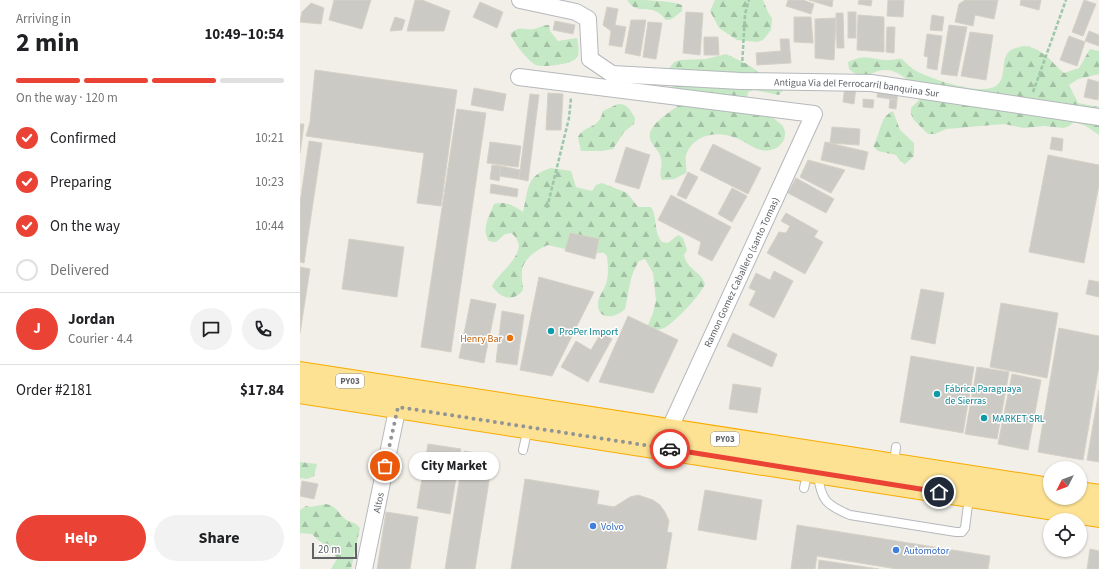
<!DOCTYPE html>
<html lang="en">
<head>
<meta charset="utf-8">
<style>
  body { margin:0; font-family:"Source Sans 3",sans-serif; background:#f2f2f2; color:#202124; height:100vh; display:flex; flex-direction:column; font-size:15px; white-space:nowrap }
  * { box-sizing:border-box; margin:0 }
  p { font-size:13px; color:#757577 }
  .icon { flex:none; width:22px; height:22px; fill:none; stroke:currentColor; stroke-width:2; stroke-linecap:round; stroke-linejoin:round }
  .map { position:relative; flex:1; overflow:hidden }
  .sheet { display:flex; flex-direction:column; background:#fff; width:300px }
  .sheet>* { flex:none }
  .needle { width:26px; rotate:228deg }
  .fabs { position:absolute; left:743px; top:461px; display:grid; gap:8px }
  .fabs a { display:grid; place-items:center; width:44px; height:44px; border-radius:50%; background:#fff; box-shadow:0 1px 3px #0004; font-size:20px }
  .scale { position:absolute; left:12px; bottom:10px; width:45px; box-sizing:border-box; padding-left:4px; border:2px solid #5f6368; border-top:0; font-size:11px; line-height:14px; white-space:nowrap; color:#5f6368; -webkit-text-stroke:3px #fff; paint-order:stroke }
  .pin { position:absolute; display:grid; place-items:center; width:34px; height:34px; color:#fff; margin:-17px; border:2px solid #fff; border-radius:50%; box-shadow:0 1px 4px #0007 }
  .courier { position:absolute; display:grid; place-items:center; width:40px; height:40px; margin:-20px; border:3px solid #ea4335; border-radius:50%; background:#fff; color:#222; box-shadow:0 1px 5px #0007 }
  .bubble { position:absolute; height:28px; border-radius:14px; background:#fff; box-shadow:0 1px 3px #0004; font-size:13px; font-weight:700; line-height:28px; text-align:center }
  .head em { font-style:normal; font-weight:700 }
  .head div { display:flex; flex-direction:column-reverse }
  .head { display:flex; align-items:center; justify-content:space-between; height:68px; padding:0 16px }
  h1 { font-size:26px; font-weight:700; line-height:30px }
  .bar { display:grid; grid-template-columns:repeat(4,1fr); gap:6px 4px; align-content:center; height:48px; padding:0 16px }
  .bar i { height:5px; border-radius:3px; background:#e0e0e0 }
  .bar .active { background:#ea4335 }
  .bar p { grid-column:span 4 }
  .line { display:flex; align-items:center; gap:10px; padding:0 16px; border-top:1px solid #e0e0e0 }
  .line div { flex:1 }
  .round { display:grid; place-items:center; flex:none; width:42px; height:42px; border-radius:21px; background:#f2f2f2 }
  ol { padding:0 16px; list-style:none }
  li { display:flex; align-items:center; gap:12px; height:44px }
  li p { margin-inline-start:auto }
  li .icon { padding:4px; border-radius:50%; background:#ea4335; color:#fff; stroke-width:4 }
  li:last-child { color:#757577 }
  li i { width:22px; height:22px; border:2px solid #e0e0e0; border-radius:50% }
  .action { display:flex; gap:8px; margin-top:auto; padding:8px 16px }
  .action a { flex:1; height:46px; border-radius:24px; background:#ea4335; color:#fff; font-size:16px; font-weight:700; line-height:46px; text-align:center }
  .action a+a { background:#f2f2f2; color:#202124 }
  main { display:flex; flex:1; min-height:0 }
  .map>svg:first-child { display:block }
  .forest { fill:url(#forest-firs) }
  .building { fill:#cccac5; stroke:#d6d1c6 }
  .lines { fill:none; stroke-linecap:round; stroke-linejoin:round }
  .lane-casing { stroke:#b5b8bc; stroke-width:10 }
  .street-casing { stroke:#b5b8bc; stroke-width:18 }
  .highway-casing { stroke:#f9ab00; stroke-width:24 }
  .path { stroke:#9cc7a9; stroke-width:2.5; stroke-dasharray:4 2; stroke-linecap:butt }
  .lane { stroke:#fff; stroke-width:8 }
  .street { stroke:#fff; stroke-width:16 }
  .highway { stroke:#fde293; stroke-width:22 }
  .done { stroke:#929495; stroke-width:4; stroke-dasharray:0 7.2 }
  .route { stroke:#ea4335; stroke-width:5 }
  .culture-dot { fill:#0f9aa8; stroke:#fff; stroke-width:1.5 }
  .food-dot { fill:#e8710a; stroke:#fff; stroke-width:1.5 }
  .shop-dot { fill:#3f7fe0; stroke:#fff; stroke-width:1.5 }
  .labels { text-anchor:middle; stroke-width:3; stroke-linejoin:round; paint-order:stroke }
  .shield { fill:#fff; stroke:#8f9295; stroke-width:1 }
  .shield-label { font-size:9px; font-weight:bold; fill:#5f6368 }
  .street-label { font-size:10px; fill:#5f6368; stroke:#fff }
  .culture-label { font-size:10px; fill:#0d838f; stroke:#fff; text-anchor:start }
  .food-label { font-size:10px; fill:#c56008; stroke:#fff; text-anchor:end }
  .shop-label { font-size:10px; fill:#366cbe; stroke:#fff; text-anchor:start }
</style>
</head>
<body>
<main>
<section class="sheet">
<div class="head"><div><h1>2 min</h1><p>Arriving in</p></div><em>10:49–10:54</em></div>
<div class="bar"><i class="active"></i><i class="active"></i><i class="active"></i><i></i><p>On the way · 120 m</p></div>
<ol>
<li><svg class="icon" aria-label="check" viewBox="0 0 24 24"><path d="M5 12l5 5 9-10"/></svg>Confirmed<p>10:21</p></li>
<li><svg class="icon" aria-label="check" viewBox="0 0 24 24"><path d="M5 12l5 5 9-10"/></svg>Preparing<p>10:23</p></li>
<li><svg class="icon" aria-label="check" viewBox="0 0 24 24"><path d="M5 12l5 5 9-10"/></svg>On the way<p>10:44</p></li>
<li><i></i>Delivered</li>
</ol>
<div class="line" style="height:72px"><b class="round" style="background:#ea4335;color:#fff">J</b><div><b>Jordan</b><p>Courier · 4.4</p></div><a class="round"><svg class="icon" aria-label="chat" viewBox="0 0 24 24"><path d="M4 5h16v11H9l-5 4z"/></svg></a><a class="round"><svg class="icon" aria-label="phone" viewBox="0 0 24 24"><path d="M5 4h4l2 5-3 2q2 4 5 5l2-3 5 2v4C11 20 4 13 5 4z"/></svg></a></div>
<div class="line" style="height:52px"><div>Order #2181</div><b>$17.84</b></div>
<div class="action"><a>Help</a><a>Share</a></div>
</section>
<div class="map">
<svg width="799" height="569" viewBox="0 0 799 569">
  <defs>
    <pattern id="forest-firs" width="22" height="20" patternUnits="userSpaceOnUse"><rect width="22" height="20" fill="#c5e8c5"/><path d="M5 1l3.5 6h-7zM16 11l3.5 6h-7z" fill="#a3c0a4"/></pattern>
  </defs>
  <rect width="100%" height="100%" fill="#f1efe8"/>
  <!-- forest -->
  <g class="forest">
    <path d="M327 0C344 0 367 0 382 5V11L372 19 366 20C351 0 338 18 327 0Z"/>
    <polygon points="415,0 463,0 468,12 472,18 471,30 463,40 457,42 437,40 419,28 410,11"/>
    <path d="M249 25 250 31 258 41 277 38C278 44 280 52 277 57 274 64 244 68 236 65 227 60 215 44 210 34 221 24 223 31 234 29 239 28 242 25 249 25Z"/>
    <path d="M723 46C741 46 752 63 764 73L779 68 790 49 799 51V74L778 79 769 85 778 103 799 107V135L786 126 774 122 769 126 764 128 744 126 724 128 704 124 646 129 635 134H628L614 120 611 114V108L620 99V91C611 83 599 70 586 70 571 69 566 84 549 69L548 62C566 53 571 60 589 60 594 60 597 58 602 59 606 63 611 68 616 71 632 79 680 96 696 86 708 78 699 58 711 50 715 48 719 47 723 46Z"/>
    <path d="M426 54 447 64 460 73 473 75 483 84V90L479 95 454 90 448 92 447 98 482 125C492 139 476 154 461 150 452 148 445 141 436 138 418 130 393 134 386 155 385 160 387 167 386 173L374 179 362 180C358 172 363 167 361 159 360 151 355 149 352 143 341 127 372 112 380 104V92L370 85 366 80V73L374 62 380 60 406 59Z"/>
    <path d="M318 104C328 104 330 110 335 118L334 124 324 132 313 149 301 151H281L278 137C285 124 299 130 303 111Z"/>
    <path d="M593 111 600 130 614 143V156L605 164 600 161 596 155 578 151 573 146C581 134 579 117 593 111Z"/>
    <path d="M251 168 271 171 276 187 292 191 296 185 302 183 327 193 338 207H351C358 218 353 231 362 242L368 243 378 235 383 238 387 250 384 255C387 270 401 271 405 284 400 296 375 322 364 328 359 330 356 330 351 330L348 325 353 313 356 300 353 273 345 259 339 261C329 276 329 293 325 309 316 318 298 321 298 304 298 297 304 290 306 284 309 275 308 265 307 256L303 252 291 255 248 245C237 249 223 259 222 271 221 277 223 284 223 290 213 303 200 298 192 286 199 271 234 250 211 233L205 234 196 242 189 241C181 230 189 216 194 204 205 201 214 205 223 212 229 189 225 176 251 168Z"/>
    <polygon points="0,462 17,464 14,476 7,479 0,478"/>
    <path d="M26 504C36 506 37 511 44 518 49 523 55 521 60 528L51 569H31L37 559C33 549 19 542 12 534L0 533V510L6 506 11 507Z"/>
  </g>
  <!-- building -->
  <g class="building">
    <polygon points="34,0 71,0 62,29 29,20"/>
    <polygon points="115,0 122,0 150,11 144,31 107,31"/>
    <polygon points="488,0 503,0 514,4 511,14 486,6"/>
    <polygon points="509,0 533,0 532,7"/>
    <polygon points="559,0 572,0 571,6 558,4"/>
    <polygon points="588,0 604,0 603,17 587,16"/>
    <polygon points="665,0 698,0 694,19 675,15 673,26 655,22 659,4"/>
    <polygon points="721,0 741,0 739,10 720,5"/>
    <polygon points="784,0 796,4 783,36 772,32"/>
    <polygon points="180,2 203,12 197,28 173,17"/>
    <polygon points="11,3 24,8 21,24 0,22 2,12"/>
    <polygon points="307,7 318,9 315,25 326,27 322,47 309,45 311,31 303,25"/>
    <polygon points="386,12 403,13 400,55 383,53"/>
    <rect x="548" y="12" width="8" height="26"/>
    <polygon points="536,13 543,13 544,48 537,48"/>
    <polygon points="558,15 584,17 584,52 557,50"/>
    <polygon points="632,15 644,17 642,31 630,30"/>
    <polygon points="95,17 105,20 102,30 90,31"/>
    <polygon points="494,17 511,17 513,43 494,42"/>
    <polygon points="536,18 534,60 515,58 515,19"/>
    <polygon points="331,20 346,20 340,56 325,53"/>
    <polygon points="255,21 275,25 273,34 253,30"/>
    <polygon points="348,22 362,23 356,59 343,57"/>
    <polygon points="649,25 667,27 657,76 641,74"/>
    <polygon points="587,27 595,27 594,53 586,52"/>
    <polygon points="789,31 799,35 799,46 785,41"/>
    <polygon points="670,32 693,35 686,80 661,76"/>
    <polygon points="627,34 642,36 637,70 627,68 628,57 624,56"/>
    <polygon points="769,36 785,42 777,66 760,60"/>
    <polygon points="404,37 418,37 419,55 404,55"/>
    <polygon points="480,39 489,39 491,63 457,65 456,53 481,51"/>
    <polygon points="15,70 157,90 141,206 117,203 124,153 6,136 10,122"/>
    <polygon points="788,79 799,82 798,100 784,97"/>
    <polygon points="545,86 556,87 554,104 543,102"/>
    <polygon points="578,87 598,89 597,100 577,97"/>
    <polygon points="174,88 206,94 203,111 171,105"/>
    <polygon points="248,93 263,94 261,130 246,130"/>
    <polygon points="230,94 239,95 228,181 219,179"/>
    <polygon points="563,99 574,100 573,108 563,107"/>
    <polygon points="590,99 597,100 596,109 589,108"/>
    <polygon points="157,109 186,113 151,352 121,347"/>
    <polygon points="0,124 4,124 0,153"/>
    <polygon points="532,127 560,129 559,145 530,143"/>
    <polygon points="752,137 763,139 762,151 750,149"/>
    <polygon points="9,141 22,143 4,263 0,262 0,203"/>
    <polygon points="190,142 221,146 218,167 187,163"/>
    <polygon points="525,142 568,152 564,170 521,160"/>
    <polygon points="413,144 461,168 448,194 400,170"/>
    <polygon points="326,147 350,155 339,189 315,182"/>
    <polygon points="748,155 799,165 799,185 784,263 729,252"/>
    <polygon points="508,160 545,170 531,193 500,177"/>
    <polygon points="192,165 201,166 199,181 190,179"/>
    <polygon points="201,166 220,170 219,179 199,176"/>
    <polygon points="388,172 398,177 386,199 377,195"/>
    <polygon points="496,178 534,199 526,213 488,193"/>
    <polygon points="191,184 218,189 217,197 190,193"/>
    <polygon points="432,188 447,196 432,222 418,214"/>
    <polygon points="371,195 431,227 412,261 398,254 401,242 358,220"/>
    <polygon points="486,213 518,231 514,237 523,242 505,274 467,253 479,232 486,233 490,226 481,221"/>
    <polygon points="270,233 299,239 295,259 265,251"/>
    <polygon points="49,239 104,247 97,297 42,289"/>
    <polygon points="0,267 10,269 0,333"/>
    <polygon points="474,271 493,281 474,318 449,305 456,291 449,288 456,273 470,280"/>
    <polygon points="239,277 294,292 252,376 220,370"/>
    <polygon points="789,280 799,282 799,297 786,294"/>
    <polygon points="621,289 644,293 635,344 611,339"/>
    <polygon points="171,299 196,304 184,363 159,358"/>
    <polygon points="701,303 758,313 747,378 690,367"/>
    <polygon points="202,311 224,315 217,365 196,362"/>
    <polygon points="328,316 378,340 353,393 299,382"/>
    <polygon points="759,328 799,336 799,366 783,460 738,452"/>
    <polygon points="301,333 312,339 288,382 261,367 276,341 291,350"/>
    <polygon points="433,333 477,354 472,367 427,346"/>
    <polygon points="611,356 674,367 663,433 600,422"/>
    <polygon points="677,367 709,372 697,439 665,434"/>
    <polygon points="712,374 741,380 728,450 698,444"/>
    <polygon points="433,384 461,388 457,413 429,409"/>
    <polygon points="799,390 799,462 787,460"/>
    <polygon points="128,444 161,449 150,514 117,508"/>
    <polygon points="164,451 193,456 175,569 145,569"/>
    <polygon points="225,479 299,491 297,504 314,507 330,497 338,495 353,500 360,505 365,512 369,521 367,532 372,533 366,569 211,569"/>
    <polygon points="2,481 18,484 14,499 0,496"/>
    <polygon points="405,490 462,500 456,540 398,530"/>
    <polygon points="86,512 118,517 110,569 77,569"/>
    <polygon points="497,525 690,556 688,569 597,569 517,556 515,569 491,569"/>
    <polygon points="790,549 799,551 799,569 787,569"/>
    <polygon points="519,560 579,569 518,569"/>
  </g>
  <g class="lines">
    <defs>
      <g id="lane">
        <polyline points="223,450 228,428"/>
        <polyline points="594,464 596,447"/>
        <path d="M518 475C521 500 526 505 550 515L656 532H662L665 528 669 497"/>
        <polyline points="504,488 508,471"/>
      </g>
      <g id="street">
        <path id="s1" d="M220 0 276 12 288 19 290 59 312 74 441 81 571 83 799 117"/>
        <polyline points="219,77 514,114 369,430"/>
        <path id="s2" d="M64 569 100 396"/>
      </g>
      <g id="highway">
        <polyline points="0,373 750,489"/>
        <polyline points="0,392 799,516"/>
        <polyline points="780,493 799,496"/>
      </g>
    </defs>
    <!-- lane casing -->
    <use href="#lane" class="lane-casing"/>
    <!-- street casing -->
    <use href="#street" class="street-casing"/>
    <!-- highway casing -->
    <use href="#highway" class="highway-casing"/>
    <!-- path -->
    <g class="path">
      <polyline points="442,67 445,14 449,0"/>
      <polyline points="733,92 766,0"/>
      <polyline points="247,208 269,118 271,98"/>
    </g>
    <!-- lane -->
    <use href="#lane" class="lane"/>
    <!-- street -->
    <use href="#street" class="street"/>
    <!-- highway -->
    <use href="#highway" class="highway"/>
  </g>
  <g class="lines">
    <!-- done -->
    <polyline class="done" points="85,466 98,407 370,449"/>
    <!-- route -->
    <polyline class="route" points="370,449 639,492"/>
  </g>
  <!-- markers -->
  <g class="culture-dot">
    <circle cx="251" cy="331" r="4"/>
    <circle cx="637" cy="394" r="4"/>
    <circle cx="684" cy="418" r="4"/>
  </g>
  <circle class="food-dot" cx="210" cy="338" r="4"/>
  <g class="shop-dot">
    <circle cx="293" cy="526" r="4"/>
    <circle cx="596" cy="550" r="4"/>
  </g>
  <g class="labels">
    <!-- shield labels -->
    <g class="shield">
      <rect x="36" y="374" width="28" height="14" rx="3"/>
      <rect x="411" y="432" width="28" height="14" rx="3"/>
    </g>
    <g class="shield-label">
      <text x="50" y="384">PY03</text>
      <text x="425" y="442">PY03</text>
    </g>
    <!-- street labels -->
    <g class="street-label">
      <text dy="4" stroke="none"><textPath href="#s1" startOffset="383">Antigua Via del Ferrocarril banquina Sur</textPath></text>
      <text transform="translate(441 272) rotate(-65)" y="4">Ramon Gomez Caballero (santo Tomas)</text>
      <text dy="4" stroke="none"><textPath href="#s2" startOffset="68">Altos</textPath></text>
    </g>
    <!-- culture labels -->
    <g class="culture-label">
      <text x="259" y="335">ProPer Import</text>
      <text x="645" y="392">Fábrica Paraguaya<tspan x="645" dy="12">de Sierras</tspan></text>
      <text x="692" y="422">MARKET SRL</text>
    </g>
    <!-- food labels -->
    <g class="food-label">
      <text x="202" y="342">Henry Bar</text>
    </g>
    <!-- shop labels -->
    <g class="shop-label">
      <text x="301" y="530">Volvo</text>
      <text x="604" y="554">Automotor</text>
    </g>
  </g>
</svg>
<div class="fabs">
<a><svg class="needle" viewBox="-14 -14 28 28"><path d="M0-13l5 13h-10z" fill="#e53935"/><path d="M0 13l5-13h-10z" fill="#757577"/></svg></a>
<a><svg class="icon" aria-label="locate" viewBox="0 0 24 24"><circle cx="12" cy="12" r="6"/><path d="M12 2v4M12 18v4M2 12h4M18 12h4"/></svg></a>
</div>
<div class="scale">20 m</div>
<div class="pin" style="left:85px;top:466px;background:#ea580c"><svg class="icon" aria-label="bag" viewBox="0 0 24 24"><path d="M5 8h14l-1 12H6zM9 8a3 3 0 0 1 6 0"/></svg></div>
<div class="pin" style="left:639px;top:492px;background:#1f2937"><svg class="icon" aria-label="home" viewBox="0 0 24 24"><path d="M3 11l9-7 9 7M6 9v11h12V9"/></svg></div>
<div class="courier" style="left:370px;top:449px"><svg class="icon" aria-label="car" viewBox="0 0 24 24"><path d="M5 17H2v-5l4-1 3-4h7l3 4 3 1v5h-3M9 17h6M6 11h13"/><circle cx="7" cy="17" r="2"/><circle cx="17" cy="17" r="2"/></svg></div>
<div class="bubble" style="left:109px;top:452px;width:90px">City Market</div>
</div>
</main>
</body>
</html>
